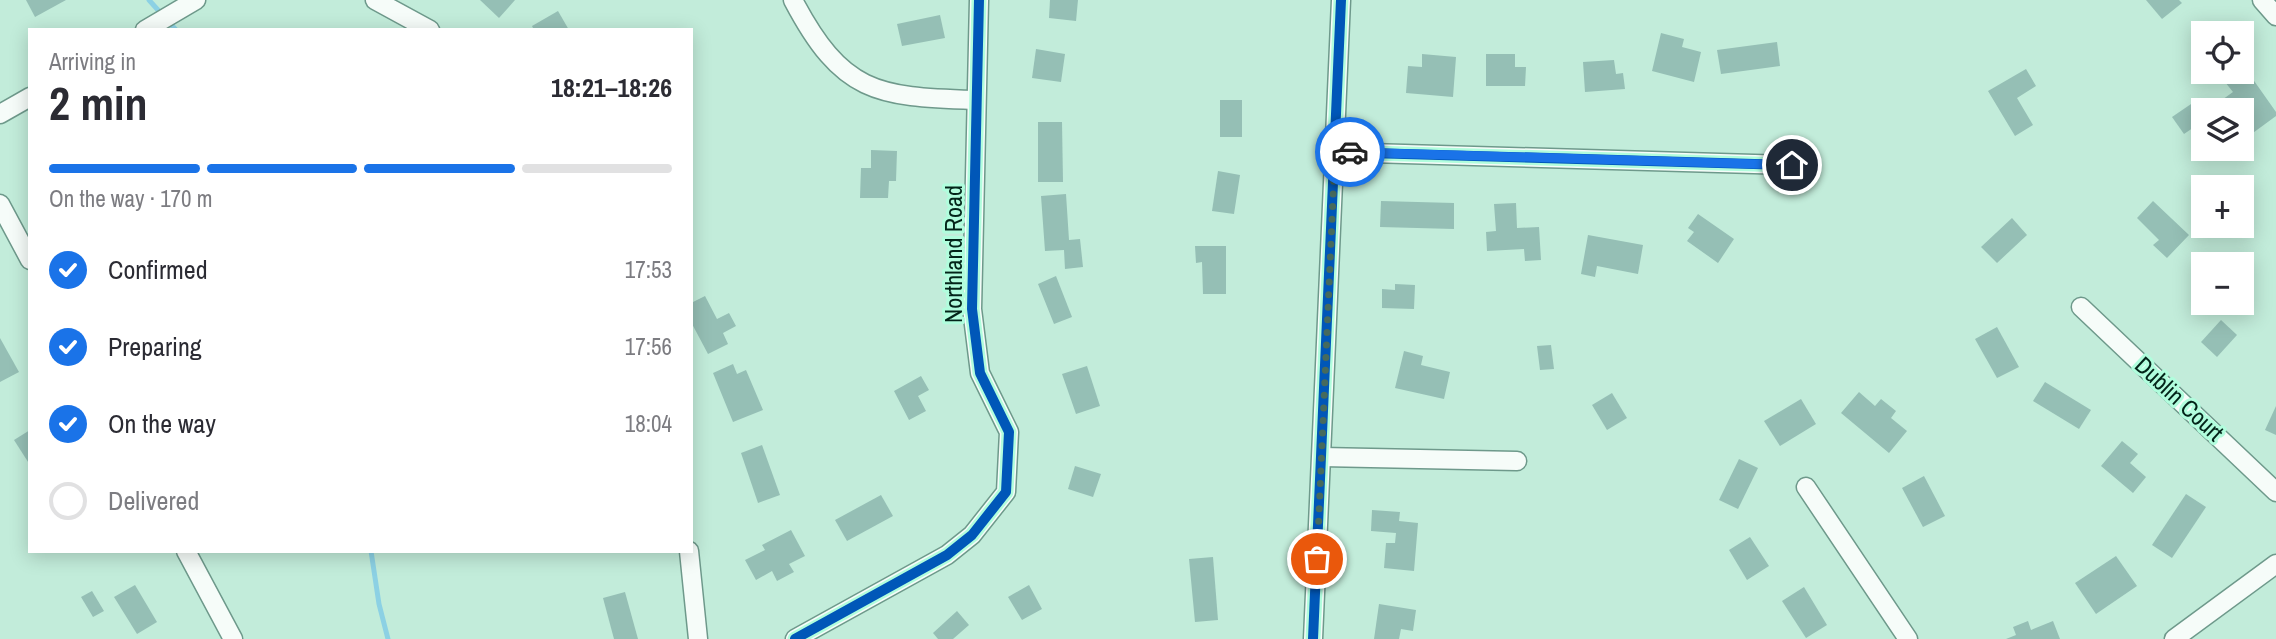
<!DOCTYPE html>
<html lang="en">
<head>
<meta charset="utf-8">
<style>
  body { margin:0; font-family:"Archivo Narrow",sans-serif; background:#f7f7f7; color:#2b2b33; height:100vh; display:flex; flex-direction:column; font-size:26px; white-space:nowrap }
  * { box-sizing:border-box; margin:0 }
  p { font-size:23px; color:#7c7c81 }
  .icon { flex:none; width:38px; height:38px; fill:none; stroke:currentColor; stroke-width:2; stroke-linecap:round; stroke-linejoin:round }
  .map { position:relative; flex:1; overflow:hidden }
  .panel { position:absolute; left:28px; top:28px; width:665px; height:525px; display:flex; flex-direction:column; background:#fff; border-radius:0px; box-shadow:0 4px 18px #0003 }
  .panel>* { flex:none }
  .buttons { position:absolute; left:2191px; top:21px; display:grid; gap:14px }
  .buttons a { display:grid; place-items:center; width:63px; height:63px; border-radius:0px; background:#fff; box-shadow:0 4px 18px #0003; font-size:35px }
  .pin { position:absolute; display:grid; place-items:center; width:60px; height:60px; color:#fff; margin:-30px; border:4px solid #fff; border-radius:50%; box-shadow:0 2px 7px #0007 }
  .courier { position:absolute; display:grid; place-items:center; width:70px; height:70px; margin:-35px; border:5px solid #1a73e8; border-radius:50%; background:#fff; color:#222; box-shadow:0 2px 9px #0007 }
  .overview em { font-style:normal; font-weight:700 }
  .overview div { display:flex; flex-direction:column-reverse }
  .overview { display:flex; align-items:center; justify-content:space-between; height:119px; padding:0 21px }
  h1 { font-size:46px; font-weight:700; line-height:52px }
  .bar { display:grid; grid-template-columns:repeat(4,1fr); gap:10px 7px; align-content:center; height:84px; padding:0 21px }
  .bar i { height:9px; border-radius:5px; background:#e1e1e2 }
  .bar .current { background:#1a73e8 }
  .bar p { grid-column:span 4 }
  ol { padding:0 21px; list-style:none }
  li { display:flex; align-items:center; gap:21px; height:77px }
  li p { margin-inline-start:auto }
  li .icon { padding:7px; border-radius:50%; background:#1a73e8; color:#fff; stroke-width:4 }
  li:last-child { color:#7c7c81 }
  li i { width:38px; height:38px; border:4px solid #e1e1e2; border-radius:50% }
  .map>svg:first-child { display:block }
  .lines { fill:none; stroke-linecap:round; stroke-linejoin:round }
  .stream { stroke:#8cd1e4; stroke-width:5 }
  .building { fill:#95bfb5 }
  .minor-casing { stroke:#6e998b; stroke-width:21 }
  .minor { stroke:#f6fcf9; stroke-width:18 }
  .cycleway-casing { stroke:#b1fddd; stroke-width:15 }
  .cycleway { stroke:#0057b8; stroke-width:10 }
  .done { stroke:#466a5d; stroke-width:7; stroke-dasharray:0 12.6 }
  .route { stroke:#1a73e8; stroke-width:9 }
  .labels { text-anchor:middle; stroke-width:6; stroke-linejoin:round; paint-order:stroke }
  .street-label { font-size:24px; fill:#032419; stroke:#b1fddd }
</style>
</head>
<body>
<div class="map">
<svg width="2276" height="639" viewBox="0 0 2276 639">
  <rect width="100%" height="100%" fill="#c2ecda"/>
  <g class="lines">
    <!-- stream -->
    <g class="stream">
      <polyline points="149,0 176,30"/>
      <polyline points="371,551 379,604 388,639"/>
    </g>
  </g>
  <!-- building -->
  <g class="building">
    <polygon points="26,0 66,0 35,17"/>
    <polygon points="480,0 515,0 499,18"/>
    <polygon points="1050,0 1078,0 1076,21 1049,18"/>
    <polygon points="2146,0 2179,0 2182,3 2162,19"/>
    <polygon points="558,11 569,30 534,30 532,26"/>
    <polygon points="940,15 945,38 902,46 897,24"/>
    <polygon points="1661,33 1684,39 1682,47 1701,52 1694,82 1652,71"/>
    <polygon points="1777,42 1780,66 1721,74 1717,50"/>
    <polygon points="1036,49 1065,54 1061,82 1032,78"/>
    <polygon points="1422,54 1456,57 1453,97 1406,93 1408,66 1422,67"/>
    <polygon points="1486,54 1515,54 1515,67 1526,67 1525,86 1486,86"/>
    <polygon points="1614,60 1616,74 1623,73 1625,89 1585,92 1583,62"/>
    <polygon points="2245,68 2276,112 2276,116 2246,138 2242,131 2242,110 2225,110 2219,102 2233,92 2225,82"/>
    <polygon points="2026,69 2036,86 2017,98 2033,125 2015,136 1988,91"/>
    <rect x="1220" y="100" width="22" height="37"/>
    <polygon points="2194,102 2203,121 2184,134 2172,117"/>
    <polygon points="1038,122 1062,122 1063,182 1038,182"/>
    <polygon points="871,150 897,151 896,181 889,181 888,198 860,198 861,168 871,168"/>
    <polygon points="1218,171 1240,175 1234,214 1212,211"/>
    <polygon points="1066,194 1069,240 1080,239 1083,267 1065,269 1064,250 1045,251 1041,196"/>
    <polygon points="1381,201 1454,203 1454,229 1380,227"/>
    <polygon points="2153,201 2189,235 2167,258 2153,245 2159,240 2137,218"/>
    <polygon points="1516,203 1517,228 1539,227 1541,260 1525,261 1524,249 1487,251 1486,232 1496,231 1494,204"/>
    <polygon points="1698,214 1734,239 1718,263 1687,241 1694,232 1688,228"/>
    <polygon points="2012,218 2027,235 1997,263 1981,247"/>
    <polygon points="1588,235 1643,245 1638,274 1597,266 1595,277 1581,274"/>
    <polygon points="1195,246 1226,246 1226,294 1203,294 1202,262 1196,263"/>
    <polygon points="1056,276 1072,317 1054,324 1038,284"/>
    <polygon points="1395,284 1415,285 1414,309 1382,308 1382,289 1395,290"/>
    <polygon points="705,296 717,319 729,313 736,326 723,333 728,344 708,354 691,322 691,303"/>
    <polygon points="2221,320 2237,335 2217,357 2201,342"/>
    <polygon points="1997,327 2019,367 1997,378 1975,339"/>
    <polygon points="0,338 19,372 0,382"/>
    <polygon points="1551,345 1554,369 1540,370 1537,346"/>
    <polygon points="1404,351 1423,356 1421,365 1450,372 1444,399 1395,388"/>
    <polygon points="733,364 737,374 746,370 763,410 733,422 713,373"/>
    <polygon points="1087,366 1100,406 1076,414 1062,374"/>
    <polygon points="921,376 929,390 918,396 926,411 909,420 894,391"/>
    <polygon points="2045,382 2091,410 2079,429 2033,401"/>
    <polygon points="1859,392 1875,406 1881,399 1896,411 1891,418 1907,431 1889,453 1841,413"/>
    <polygon points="1612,393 1627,418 1607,430 1592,405"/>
    <polygon points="1801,399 1816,424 1780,446 1764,421"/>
    <polygon points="2276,406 2276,435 2265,430"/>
    <polygon points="30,430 30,465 14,440"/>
    <polygon points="2122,441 2138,454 2130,463 2146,477 2133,493 2101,466"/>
    <polygon points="762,445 780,495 758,503 741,453"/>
    <polygon points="1739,459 1758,468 1738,509 1719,500"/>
    <polygon points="1075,466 1101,474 1093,497 1068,489"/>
    <polygon points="1924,476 1945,516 1923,527 1902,488"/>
    <polygon points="2186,494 2206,507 2172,558 2152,545"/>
    <polygon points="881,495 893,516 847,541 835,520"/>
    <polygon points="1372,510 1400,512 1399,521 1418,523 1414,571 1384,568 1386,543 1395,543 1396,533 1371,531"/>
    <polygon points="791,530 805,556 789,564 794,572 777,581 772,571 756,580 745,560 765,550 762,545"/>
    <polygon points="1750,537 1769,566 1747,580 1729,550"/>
    <polygon points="2116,556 2137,586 2096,614 2075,583"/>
    <polygon points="1213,557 1218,620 1195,622 1189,559"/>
    <polygon points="135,585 157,622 137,634 114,597"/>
    <polygon points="1029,585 1042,609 1022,620 1008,597"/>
    <polygon points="1804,587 1827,625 1806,638 1782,601"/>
    <polygon points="92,591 104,611 93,617 81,597"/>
    <polygon points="625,592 638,639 614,639 603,598"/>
    <polygon points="1379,604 1416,610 1413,631 1401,629 1399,639 1374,639"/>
    <polygon points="957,611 969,625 953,639 938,639 933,633"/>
    <polygon points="2028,621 2031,630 2053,621 2060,639 2006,639 2016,635 2013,627"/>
  </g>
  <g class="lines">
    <defs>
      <g id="minor">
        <polyline points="375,0 430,30"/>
        <path d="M793 0C842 93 876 97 974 100"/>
        <polyline points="2262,0 2276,16"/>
        <polyline points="145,30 196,0"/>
        <polyline points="0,114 30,97"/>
        <polyline points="1335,152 1792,165"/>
        <polyline points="0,204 30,260"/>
        <polyline points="2081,307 2276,492"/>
        <polyline points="1322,457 1517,461"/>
        <polyline points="1806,487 1908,639"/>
        <polyline points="186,551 233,639"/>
        <polyline points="689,551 698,639"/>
        <polyline points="795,639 947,555 972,535 1006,492 1009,432 980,373 972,309 979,0"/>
        <polyline points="1313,639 1341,0"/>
        <polyline points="2174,639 2276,564"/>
      </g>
    </defs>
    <!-- minor casing -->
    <use href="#minor" class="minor-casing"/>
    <!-- minor -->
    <use href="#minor" class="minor"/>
    <defs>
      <g id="cycleway">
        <polyline points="1335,152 1792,165"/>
        <polyline points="795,639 947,555 972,535 1006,492 1009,432 980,373 972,309 979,0"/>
        <polyline points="1313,639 1341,0"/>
      </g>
    </defs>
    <!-- cycleway casing -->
    <use href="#cycleway" class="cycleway-casing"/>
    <!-- cycleway -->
    <use href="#cycleway" class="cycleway"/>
  </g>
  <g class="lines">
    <!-- done -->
    <polyline class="done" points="1317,559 1335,152 1350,152"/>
    <!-- route -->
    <polyline class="route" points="1350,152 1792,165"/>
  </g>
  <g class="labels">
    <!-- street labels -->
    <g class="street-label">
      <text transform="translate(954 254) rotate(-90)" y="8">Northland Road</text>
      <text transform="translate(2179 399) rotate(43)" y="8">Dublin Court</text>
    </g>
  </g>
</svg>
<div class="buttons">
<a><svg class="icon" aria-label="locate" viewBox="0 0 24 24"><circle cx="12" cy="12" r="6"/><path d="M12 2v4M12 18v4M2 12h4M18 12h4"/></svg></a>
<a><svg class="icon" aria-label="layers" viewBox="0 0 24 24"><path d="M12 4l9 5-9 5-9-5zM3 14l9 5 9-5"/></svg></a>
<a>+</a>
<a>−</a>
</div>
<div class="pin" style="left:1317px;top:559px;background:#ea580c"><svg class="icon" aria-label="bag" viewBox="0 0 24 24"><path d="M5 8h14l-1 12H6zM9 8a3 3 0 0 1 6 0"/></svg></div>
<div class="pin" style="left:1792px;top:165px;background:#1f2937"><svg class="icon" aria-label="home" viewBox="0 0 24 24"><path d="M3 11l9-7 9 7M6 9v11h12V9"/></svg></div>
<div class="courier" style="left:1350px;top:152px"><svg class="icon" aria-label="car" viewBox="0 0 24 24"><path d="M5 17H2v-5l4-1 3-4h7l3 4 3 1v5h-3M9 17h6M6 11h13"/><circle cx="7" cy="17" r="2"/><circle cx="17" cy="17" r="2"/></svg></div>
<section class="panel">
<div class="overview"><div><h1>2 min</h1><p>Arriving in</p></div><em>18:21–18:26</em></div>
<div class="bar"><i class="current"></i><i class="current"></i><i class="current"></i><i></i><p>On the way · 170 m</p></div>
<ol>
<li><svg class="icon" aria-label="check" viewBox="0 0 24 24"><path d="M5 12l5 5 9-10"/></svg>Confirmed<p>17:53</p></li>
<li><svg class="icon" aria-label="check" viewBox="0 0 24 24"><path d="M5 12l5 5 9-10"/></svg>Preparing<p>17:56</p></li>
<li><svg class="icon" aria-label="check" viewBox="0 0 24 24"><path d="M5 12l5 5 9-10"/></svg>On the way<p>18:04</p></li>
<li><i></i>Delivered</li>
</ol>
</section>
</div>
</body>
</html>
